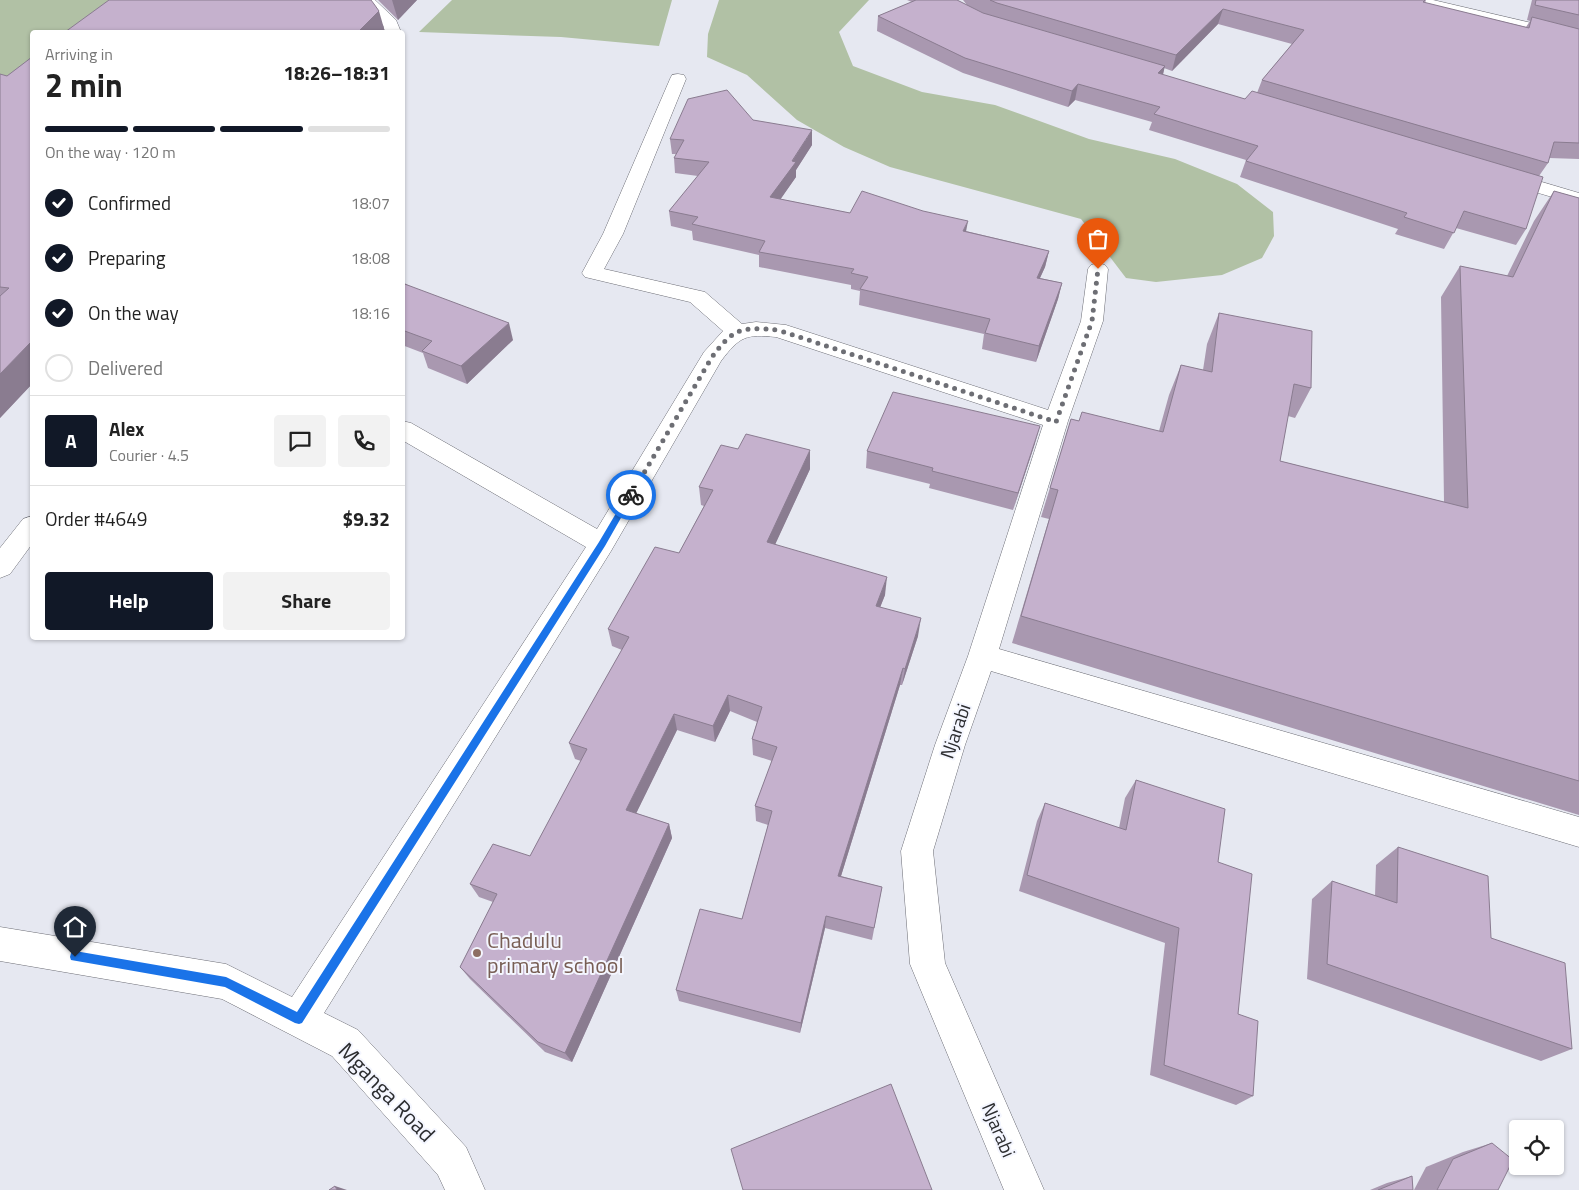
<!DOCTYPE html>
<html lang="en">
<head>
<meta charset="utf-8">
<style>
  body { margin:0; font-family:"Titillium Web",sans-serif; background:#f2f2f2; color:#222; height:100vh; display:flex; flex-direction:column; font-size:19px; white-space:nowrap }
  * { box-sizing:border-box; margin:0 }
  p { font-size:16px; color:#767676 }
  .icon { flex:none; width:28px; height:28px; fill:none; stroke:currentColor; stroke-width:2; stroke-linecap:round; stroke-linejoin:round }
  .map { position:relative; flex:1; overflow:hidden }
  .panel { position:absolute; left:30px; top:30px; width:375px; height:610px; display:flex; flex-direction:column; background:#fff; border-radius:5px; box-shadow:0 1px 4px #0004 }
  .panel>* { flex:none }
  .tools { position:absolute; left:1509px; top:1120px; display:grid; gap:10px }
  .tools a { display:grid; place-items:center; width:55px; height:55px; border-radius:5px; background:#fff; box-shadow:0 1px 4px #0004; font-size:25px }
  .pin { position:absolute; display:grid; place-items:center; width:42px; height:42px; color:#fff; margin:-51px -21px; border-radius:50% 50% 50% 0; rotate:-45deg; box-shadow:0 0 5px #0007 }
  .pin .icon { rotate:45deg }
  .courier { position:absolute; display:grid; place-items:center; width:50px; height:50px; margin:-25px; border:4px solid #1a73e8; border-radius:50%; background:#fff; color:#222; box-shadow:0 1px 6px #0007 }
  .head em { font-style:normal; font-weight:700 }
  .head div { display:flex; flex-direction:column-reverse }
  .head { display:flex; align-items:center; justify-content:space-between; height:85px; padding:0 15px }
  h1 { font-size:32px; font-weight:700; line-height:38px }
  .bar { display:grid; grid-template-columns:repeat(4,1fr); gap:8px 5px; align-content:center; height:60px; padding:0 15px }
  .bar i { height:6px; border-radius:4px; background:#e0e0e0 }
  .bar .current { background:#111827 }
  .bar p { grid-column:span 4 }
  .line { display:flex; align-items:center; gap:12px; padding:0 15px; border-top:1px solid #e0e0e0 }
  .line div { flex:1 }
  .round { display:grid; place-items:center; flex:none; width:52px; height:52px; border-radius:5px; background:#f2f2f2 }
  ol { padding:0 15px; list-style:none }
  li { display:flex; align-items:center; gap:15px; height:55px }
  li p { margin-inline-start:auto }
  li .icon { padding:5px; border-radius:50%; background:#111827; color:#fff; stroke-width:4 }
  li:last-child { color:#767676 }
  li i { width:28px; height:28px; border:2px solid #e0e0e0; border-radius:50% }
  .cta { display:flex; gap:10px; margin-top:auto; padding:10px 15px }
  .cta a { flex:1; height:58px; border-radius:5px; background:#111827; color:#fff; font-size:20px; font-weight:700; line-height:58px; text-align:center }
  .cta a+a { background:#f2f2f2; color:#222 }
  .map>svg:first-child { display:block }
  .green { fill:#b1c1a5 }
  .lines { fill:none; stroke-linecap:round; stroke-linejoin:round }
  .street-casing { stroke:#6d6e76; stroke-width:1 }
  .street { fill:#fff; fill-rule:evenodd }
  .wall { fill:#a998b0; fill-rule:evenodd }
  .shaded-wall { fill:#8a7c90 }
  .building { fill:#c5b1cd; stroke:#8a7c90 }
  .route { fill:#1a73e8 }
  .done { stroke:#6d6e74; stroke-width:5; stroke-dasharray:0 9 }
  .education-dot { fill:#8d6e63; stroke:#f4f6ff; stroke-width:2 }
  .labels { text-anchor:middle; stroke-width:4; stroke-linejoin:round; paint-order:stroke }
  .street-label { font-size:19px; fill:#2c2d30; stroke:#f4f6ff }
  .near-education-label { font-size:22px; fill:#785e54; stroke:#f4f6ff; text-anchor:start }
  .near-street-label { font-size:22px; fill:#2c2d30; stroke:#f4f6ff }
</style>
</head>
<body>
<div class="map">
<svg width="1579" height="1190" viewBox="0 0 1579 1190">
  <rect width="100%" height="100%" fill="#e6e8f1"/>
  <!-- green -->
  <g class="green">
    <polygon points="0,0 136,0 91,32 32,32 32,75 0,77"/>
    <polygon points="452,0 672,0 659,46 561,37 419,32"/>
    <polygon points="719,0 869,0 839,32 853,66 922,92 995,105 1089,139 1175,159 1237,184 1273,212 1274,236 1262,258 1222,275 1156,282 1126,278 1081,219 890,167 844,147 797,120 747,75 707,57 708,34"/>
  </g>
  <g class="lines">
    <defs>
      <g id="street">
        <polygon points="358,0 375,0 396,20 401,32 385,32 383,25"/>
        <polygon points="1406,0 1433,0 1579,34 1579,44 1409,3"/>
        <path d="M678 74 684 75 686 79 623 234 604 269 705 292 742 324 756 322 786 325 1048 410 1081 321 1088 269 1091 265 1098 263 1105 265 1108 269 1103 321 1068 421 999 649 1579 817V847L991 671 965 745 933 851 945 963 1044 1190H1004L910 964 901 851 935 745 968 656 1043 425 776 337C746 334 740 336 721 361L611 551 324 1013 358 1030 466 1147 485 1190H445L438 1175 332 1056 222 999 0 961V927L226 964 292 997 586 547 402 440V421L411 423 597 529 704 352 723 331 690 302 585 277 582 273 603 234 670 79 672 75Z"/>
        <polygon points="1505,171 1579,193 1579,205 1498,181 1496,177 1498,173"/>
        <polygon points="32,516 32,544 10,574 0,578 0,548 23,519"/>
      </g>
    </defs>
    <!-- street casing -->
    <use href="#street" class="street-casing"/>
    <!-- street -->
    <use href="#street" class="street"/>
  </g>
  <!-- wall -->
  <g class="wall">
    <polygon points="378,0 417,0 398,20"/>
    <path d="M907 0H957L967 5 963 0H1426L1425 3 1526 27 1530 21 1527 20 1532 0H1579V159L1549 158 1548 163 1539 176 1526 229 1516 245 1456 228 1444 249 1395 234 1398 229 1240 177 1246 160 1149 130 1152 122 1075 100 1068 107 963 73 877 31 878 16 912 2ZM1218 24 1292 44 1262 80 1257 93 1245 99 1163 75 1164 68 1172 71Z"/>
    <polygon points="32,57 32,384 0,418 0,74 7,76"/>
    <polygon points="753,120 812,145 796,170 796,177 780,199 850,213 966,231 1049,251 1045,267 1040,278 1062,283 1058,299 1036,362 982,349 984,334 859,305 860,291 851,289 851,285 759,267 759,255 693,240 692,231 671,226 669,211 698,176 675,173 674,158 676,154 672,154 670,139"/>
    <polygon points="1554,191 1579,198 1579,815 1012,643 1049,519 1041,517 1071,419 1079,421 1159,431 1169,395 1181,365 1203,370 1207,344 1219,313 1311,388 1295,418 1288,416 1280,461 1444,502 1441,297 1460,266 1507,276 1534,221"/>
    <polygon points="402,279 404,283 513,340 467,384 428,368 423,353 402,345"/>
    <polygon points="1035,443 1013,510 929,488 930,484 866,468 867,451"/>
    <polygon points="810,469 775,544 885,595 880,607 918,636 902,685 900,685 841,876 882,887 872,940 825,928 800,1033 679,1001 676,990 742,919 768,825 756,821 755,806 772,761 753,755 752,739 757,722 730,711 715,742 677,730 636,813 669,824 672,838 572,1062 545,1052 470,979 460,967 493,902 479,897 470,884 530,856 581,761 575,759 569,743 622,650 612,646 608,629 679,553 704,506 701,505 699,487"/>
    <polygon points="1136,780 1218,862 1238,1014 1253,1096 1236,1105 1150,1075 1165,943 1019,891 1037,821 1045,803 1119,828 1125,798"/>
    <polygon points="1398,847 1491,938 1572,1049 1541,1061 1307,979 1312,899 1332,881 1375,896 1376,865"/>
    <polygon points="1492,1143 1498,1190 1414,1190 1426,1167 1463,1152"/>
    <polygon points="1412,1176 1413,1190 1370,1190 1387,1183"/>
  </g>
  <!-- shaded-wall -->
  <g class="shaded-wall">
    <polygon points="392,0 417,0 398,20"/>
    <polygon points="1223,9 1218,24 1172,71 1176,55"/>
    <polygon points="379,11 385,32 358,32"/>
    <polygon points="1165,66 1161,82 1158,73"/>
    <polygon points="1078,84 1075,100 1068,107 1072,91"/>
    <polygon points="812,130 812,145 796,170 796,177 771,213 770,197"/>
    <polygon points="968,221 965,237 963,231"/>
    <polygon points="1049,251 1045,267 1033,293 1037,278"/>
    <polygon points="1062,283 1058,299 1036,362 1039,346"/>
    <polygon points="509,323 513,340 467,384 461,366"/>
    <polygon points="30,343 32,346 32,384 0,418 0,374"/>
    <polygon points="1040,426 1035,443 1013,510 1018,493"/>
    <polygon points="810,450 810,469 768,560 767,542"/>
    <polygon points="887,577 885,595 874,623 876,606"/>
    <polygon points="921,618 918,636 902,685 905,669"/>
    <polygon points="903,668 900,685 837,889 838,876"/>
    <polygon points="728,695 730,711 715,742 713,726"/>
    <polygon points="674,714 677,730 631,824 626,810"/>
    <polygon points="669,824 672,838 572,1062 565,1053"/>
    <polygon points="826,916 825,928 800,1033 801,1023"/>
    <polygon points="335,1186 347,1190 337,1190"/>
  </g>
  <!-- building -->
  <g class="building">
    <polygon points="109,0 371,0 374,4 379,11 358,32 65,32"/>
    <polygon points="916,0 957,0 983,13 1165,66 1158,73 1245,99 1252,91 1543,177 1526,229 1464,211 1454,233 1404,217 1407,213 1246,161 1258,146 1154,114 1160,107 1078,84 1072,91 965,58 878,16"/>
    <polygon points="990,0 1425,0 1423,2 1529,28 1532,17 1579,29 1579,143 1554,142 1548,163 1262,80 1304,30 1223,9 1176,55 997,3"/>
    <polygon points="1536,0 1579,0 1579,15 1535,5"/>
    <polygon points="32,57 32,344 30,343 0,374 0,296 9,288 0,287 0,74 7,76"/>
    <polygon points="727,90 753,120 812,130 792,161 796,162 770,197 850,213 862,191 923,211 968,221 963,231 1049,251 1037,278 1062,283 1039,346 985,333 990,319 860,289 868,277 851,273 854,269 759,252 765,241 692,224 698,217 669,211 709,162 674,158 684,140 670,139 688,99"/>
    <polygon points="1554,191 1579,198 1579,781 1021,616 1058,490 1050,488 1071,419 1079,421 1082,412 1163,432 1181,365 1212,372 1219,313 1312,331 1311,388 1294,384 1280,461 1468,508 1460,266 1513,277"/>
    <polygon points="402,283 509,323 461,366 422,351 432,341 402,330"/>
    <polygon points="893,392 1040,426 1018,493 932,471 933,468 867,451"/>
    <polygon points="746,434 810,450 767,542 887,577 876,606 921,618 905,669 903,668 838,876 882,887 874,928 826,916 801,1023 676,990 700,909 742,919 772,811 755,806 777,747 752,739 762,707 728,695 713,726 674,714 626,810 669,824 565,1053 538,1042 460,967 497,894 470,884 493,844 530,856 587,749 569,743 629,637 608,629 655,547 679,553 713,490 699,487 721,445 738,449"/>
    <polygon points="1136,780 1225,809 1218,862 1252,874 1238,1014 1258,1021 1253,1096 1164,1065 1179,928 1027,875 1045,803 1126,830"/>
    <polygon points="1398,847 1488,876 1491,938 1565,963 1572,1049 1327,964 1332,881 1397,903"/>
    <polygon points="891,1084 932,1190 743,1190 731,1149"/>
    <polygon points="1492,1143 1513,1160 1498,1190 1437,1190 1453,1159"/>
    <polygon points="1412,1176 1413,1190 1378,1190"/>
    <polygon points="335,1186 337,1190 329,1190"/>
  </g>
  <!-- route -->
  <polygon class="route" points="631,492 634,495 605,546 302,1023 299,1024 295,1023 225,987 71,960 70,957 71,953 75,951 226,977 297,1012 599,542 628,493"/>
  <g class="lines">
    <!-- done -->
    <path class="done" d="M631 495 712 357C734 327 742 327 778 330L1056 422 1092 321 1098 269"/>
  </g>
  <!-- markers -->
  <circle class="education-dot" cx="477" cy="953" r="5"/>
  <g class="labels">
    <!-- street labels -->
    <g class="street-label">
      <text transform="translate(955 731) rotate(-71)" y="7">Njarabi</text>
      <text transform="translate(999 1130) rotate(67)" y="7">Njarabi</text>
    </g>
    <!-- near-education labels -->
    <g class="near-education-label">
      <text x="487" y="948">Chadulu<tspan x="487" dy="25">primary school</tspan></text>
    </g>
    <!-- near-street labels -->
    <g class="near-street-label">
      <text transform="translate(387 1092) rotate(46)" y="8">Mganga Road</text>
    </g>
  </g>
</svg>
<div class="tools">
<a><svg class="icon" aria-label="locate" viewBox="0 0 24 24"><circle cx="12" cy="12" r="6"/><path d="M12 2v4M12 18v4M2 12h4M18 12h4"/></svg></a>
</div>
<div class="pin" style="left:1098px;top:269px;background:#ea580c"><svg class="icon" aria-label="bag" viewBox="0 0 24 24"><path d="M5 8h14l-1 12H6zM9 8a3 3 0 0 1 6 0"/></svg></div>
<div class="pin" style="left:75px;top:957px;background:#1f2937"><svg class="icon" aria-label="home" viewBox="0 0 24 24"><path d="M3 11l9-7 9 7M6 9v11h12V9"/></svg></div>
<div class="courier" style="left:631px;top:495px"><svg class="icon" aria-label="bike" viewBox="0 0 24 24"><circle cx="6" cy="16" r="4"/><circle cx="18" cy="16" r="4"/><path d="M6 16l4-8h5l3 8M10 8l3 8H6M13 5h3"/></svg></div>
<section class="panel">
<div class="head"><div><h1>2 min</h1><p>Arriving in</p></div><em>18:26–18:31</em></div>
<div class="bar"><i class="current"></i><i class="current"></i><i class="current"></i><i></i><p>On the way · 120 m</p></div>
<ol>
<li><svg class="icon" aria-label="check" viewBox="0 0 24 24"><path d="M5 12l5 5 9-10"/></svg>Confirmed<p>18:07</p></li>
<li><svg class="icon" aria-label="check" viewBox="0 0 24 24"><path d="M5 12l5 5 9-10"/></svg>Preparing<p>18:08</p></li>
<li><svg class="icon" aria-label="check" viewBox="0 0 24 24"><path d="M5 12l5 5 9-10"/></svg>On the way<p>18:16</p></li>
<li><i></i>Delivered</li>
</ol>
<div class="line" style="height:90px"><b class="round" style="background:#111827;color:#fff">A</b><div><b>Alex</b><p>Courier · 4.5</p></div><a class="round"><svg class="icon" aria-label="chat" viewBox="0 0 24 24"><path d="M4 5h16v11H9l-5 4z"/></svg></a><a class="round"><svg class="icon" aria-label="phone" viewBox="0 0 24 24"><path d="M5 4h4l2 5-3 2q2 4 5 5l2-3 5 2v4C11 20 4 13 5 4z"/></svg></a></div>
<div class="line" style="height:65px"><div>Order #4649</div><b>$9.32</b></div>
<div class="cta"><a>Help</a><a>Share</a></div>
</section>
</div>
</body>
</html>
